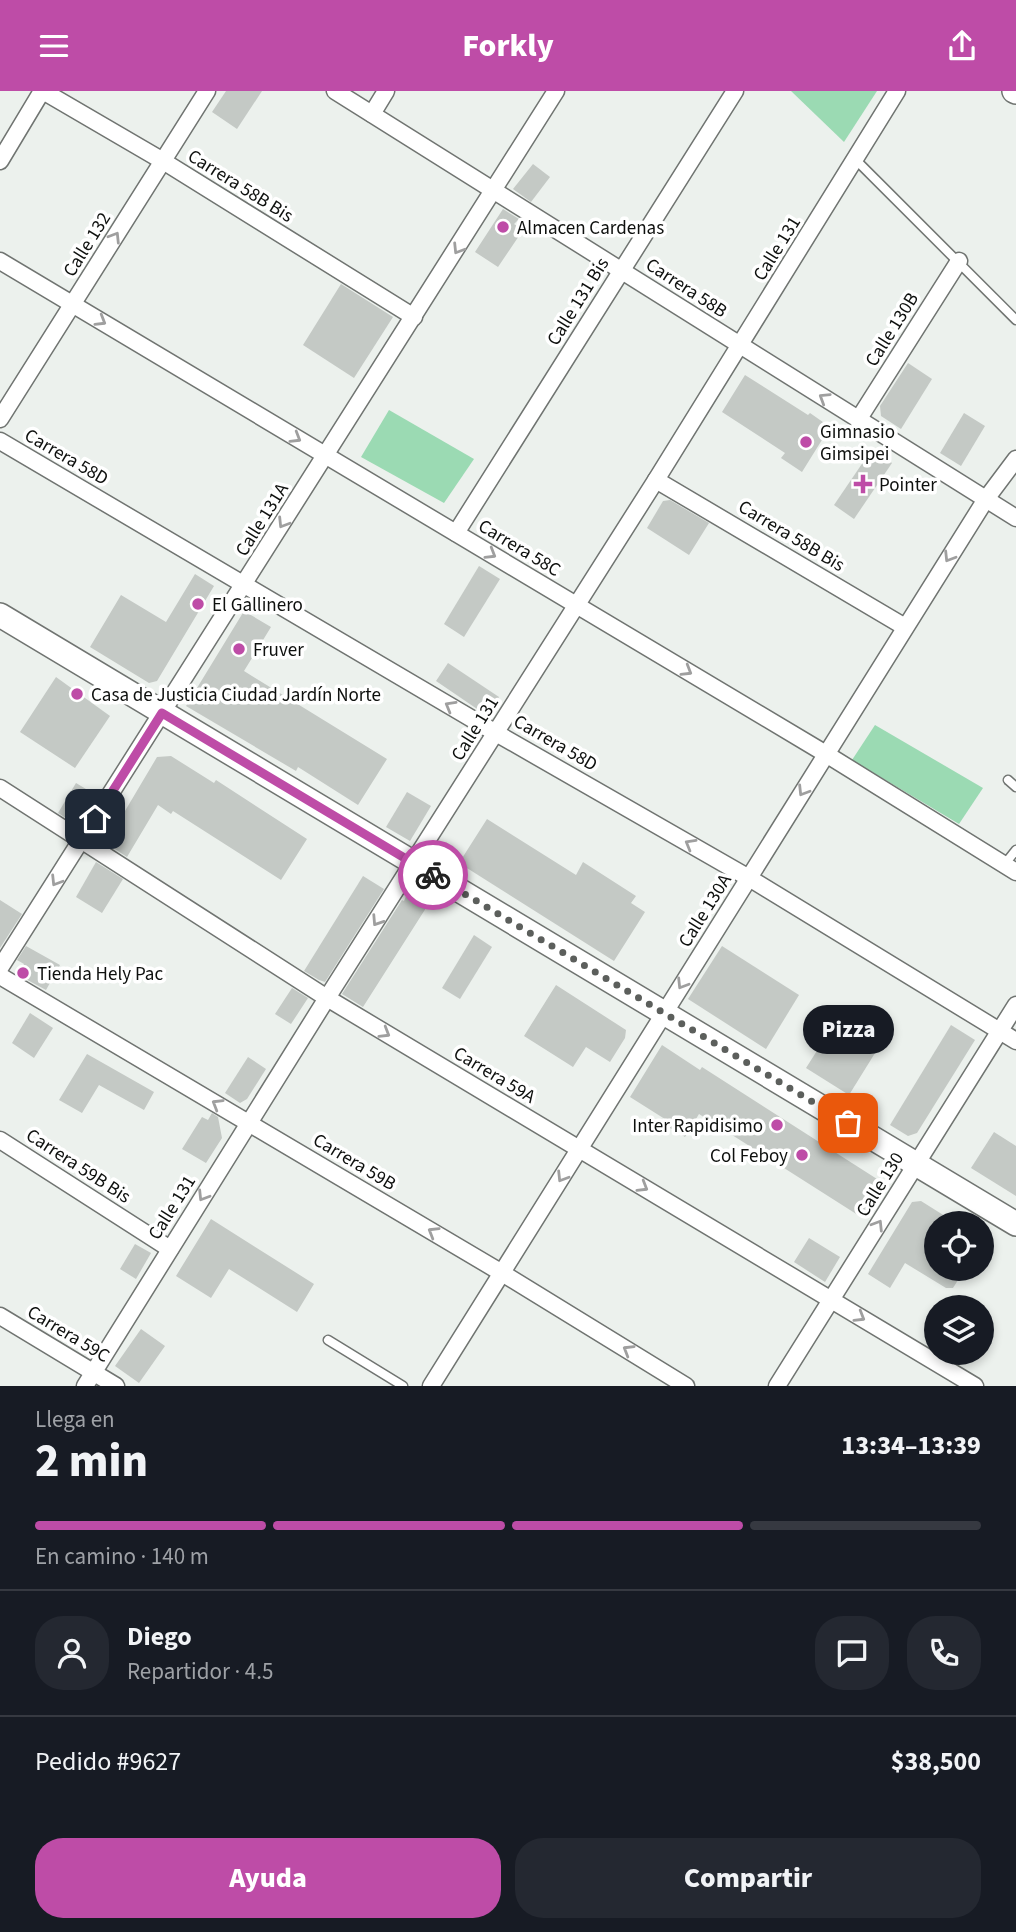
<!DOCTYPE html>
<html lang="es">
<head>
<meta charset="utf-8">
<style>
  body { margin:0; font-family:"Source Sans 3",sans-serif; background:#242831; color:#f1f3f6; height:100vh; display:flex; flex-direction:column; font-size:26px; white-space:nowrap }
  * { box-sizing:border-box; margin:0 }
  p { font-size:23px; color:#9ea1a6 }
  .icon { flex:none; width:38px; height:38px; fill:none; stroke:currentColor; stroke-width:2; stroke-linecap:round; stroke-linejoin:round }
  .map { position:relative; height:1295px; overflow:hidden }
  .side { display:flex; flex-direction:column; background:#171b24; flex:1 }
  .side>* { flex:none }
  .controls { position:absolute; left:924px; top:1120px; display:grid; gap:14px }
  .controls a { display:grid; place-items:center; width:70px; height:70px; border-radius:50%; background:#171b24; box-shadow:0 4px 10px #0003; font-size:35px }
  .pin { position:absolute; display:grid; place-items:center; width:60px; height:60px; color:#fff; margin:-30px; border-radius:14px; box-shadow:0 4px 10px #0006 }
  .courier { position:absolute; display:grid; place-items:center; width:70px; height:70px; margin:-35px; border:5px solid #be4ca7; border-radius:50%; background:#fff; color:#222; box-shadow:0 2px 9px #0007 }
  .bubble { position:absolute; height:49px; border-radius:24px; background:#171b24; box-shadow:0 4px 10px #0003; font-size:23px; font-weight:800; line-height:49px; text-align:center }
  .headline em { font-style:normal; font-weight:800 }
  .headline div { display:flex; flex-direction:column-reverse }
  .headline { display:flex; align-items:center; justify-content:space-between; height:119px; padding:0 35px }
  h1 { font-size:46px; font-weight:800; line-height:52px }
  .bar { display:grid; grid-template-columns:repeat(4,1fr); gap:10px 7px; align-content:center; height:84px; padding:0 35px }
  .bar i { height:9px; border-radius:5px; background:#363941 }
  .bar .selected { background:#be4ca7 }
  .bar p { grid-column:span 4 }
  .line { display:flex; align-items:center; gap:18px; padding:0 35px; border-top:2px solid #363941 }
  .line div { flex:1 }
  .round { display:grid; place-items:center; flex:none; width:74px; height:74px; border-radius:28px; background:#242831 }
  .button { display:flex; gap:14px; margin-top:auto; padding:14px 35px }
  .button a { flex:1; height:80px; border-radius:28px; background:#be4ca7; color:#fff; font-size:28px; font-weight:800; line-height:80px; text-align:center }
  .button a+a { background:#242831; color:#f1f3f6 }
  header { display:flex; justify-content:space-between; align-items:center; height:91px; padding:0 35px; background:#be4ca7; color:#fff; font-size:32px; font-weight:800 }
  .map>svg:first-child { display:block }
  .green { fill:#9bdab3 }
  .building { fill:#c4c9c5 }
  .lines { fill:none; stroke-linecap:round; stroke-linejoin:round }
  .lane-casing { stroke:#707471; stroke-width:11 }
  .street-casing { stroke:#707471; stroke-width:19 }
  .secondary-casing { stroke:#707471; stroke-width:26 }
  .lane { stroke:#fff; stroke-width:8 }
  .street { stroke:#fff; stroke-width:16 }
  .secondary { stroke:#fff; stroke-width:23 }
  .oneway { stroke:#9f9f9f }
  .done { stroke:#5c5f5c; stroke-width:7; stroke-dasharray:0 12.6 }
  .route { stroke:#be4ca7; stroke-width:9 }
  .poi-dot { fill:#be4ca7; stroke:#fff; stroke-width:2.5 }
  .labels { text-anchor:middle; stroke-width:7; stroke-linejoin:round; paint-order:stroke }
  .street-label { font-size:19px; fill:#0e100e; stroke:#fff }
  .poi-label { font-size:19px; fill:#0e100e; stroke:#fff; text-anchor:start }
</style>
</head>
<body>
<header><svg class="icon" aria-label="menu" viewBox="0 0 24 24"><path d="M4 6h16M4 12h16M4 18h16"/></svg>Forkly<svg class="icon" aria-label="share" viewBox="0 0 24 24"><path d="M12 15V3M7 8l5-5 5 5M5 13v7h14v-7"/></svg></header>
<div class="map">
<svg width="1016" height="1295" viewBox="0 0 1016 1295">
  <rect width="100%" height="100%" fill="#ecf1ed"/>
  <!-- green -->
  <g class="green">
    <polygon points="791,0 877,0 844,51"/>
    <polygon points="389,319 474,368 444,412 361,366"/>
    <polygon points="875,634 983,697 959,733 852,669"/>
  </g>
  <!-- building -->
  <g class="building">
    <polygon points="226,0 262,0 237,38 212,21"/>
    <polygon points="533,73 550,86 531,111 513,98"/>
    <polygon points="503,118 519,128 514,133 523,139 498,176 475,161"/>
    <polygon points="341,193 393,226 354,287 303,254"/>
    <polygon points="908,272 932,288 901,338 881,325 880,315"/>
    <polygon points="745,284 808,324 810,322 830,336 802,381 781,367 785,362 722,321"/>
    <polygon points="964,322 985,335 961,375 940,362"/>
    <polygon points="872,358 892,372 854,428 834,414"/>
    <polygon points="670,409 709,432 689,464 647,437 663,410"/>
    <polygon points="479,475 500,488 464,546 444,533"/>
    <polygon points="195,483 214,495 157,590 149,592 90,556 121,504 166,531"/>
    <polygon points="244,520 271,536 244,580 387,668 358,714 298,676 296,680 186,615"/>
    <polygon points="448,572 499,606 491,618 483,622 436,590"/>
    <polygon points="56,586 110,625 75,677 20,641"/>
    <polygon points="171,665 214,692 216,689 307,748 281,789 173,720 171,723 158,714 127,766 106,752 157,666"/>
    <polygon points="76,692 96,704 77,734 58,722"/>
    <polygon points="407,701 431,715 410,750 386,736"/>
    <polygon points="487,728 576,784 583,771 636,805 631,812 645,821 614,870 459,772"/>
    <polygon points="96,771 123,788 102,822 76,806"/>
    <polygon points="363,785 384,798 325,891 319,889 304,880"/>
    <polygon points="406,805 426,817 363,916 342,903 402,809 404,810"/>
    <polygon points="0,809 22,823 0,857"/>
    <polygon points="474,844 492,856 460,908 442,897"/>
    <polygon points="26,855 60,874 46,899 18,884 24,873 17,869"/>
    <polygon points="722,855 799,904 766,958 688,908"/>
    <polygon points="556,894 626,939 625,947 610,971 586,956 573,976 524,945"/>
    <polygon points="292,897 308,907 291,933 275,923"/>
    <polygon points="30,922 53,937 34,967 12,952"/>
    <polygon points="834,933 857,947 860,942 880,954 849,1004 806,977"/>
    <polygon points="951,934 975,949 917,1042 908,1045 890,1034"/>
    <polygon points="662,954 700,979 702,976 877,1088 880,1096 861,1126 699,1023 685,1046 665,1034 668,1030 630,1006"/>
    <polygon points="87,963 154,1001 144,1019 99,994 82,1022 59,1009"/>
    <polygon points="248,966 266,978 247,1008 240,1012 225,1002"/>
    <polygon points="212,1022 218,1026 222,1047 206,1072 182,1058 202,1026 208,1029"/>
    <polygon points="994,1041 1016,1055 1016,1105 971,1077"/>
    <polygon points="921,1110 956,1132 936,1132 936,1178 965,1178 953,1197 946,1197 905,1172 890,1197 868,1183 912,1111"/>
    <polygon points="211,1128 314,1193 297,1221 229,1178 211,1207 176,1185"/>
    <polygon points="809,1147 840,1166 825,1191 794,1171"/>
    <polygon points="135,1153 151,1162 136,1188 120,1178"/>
    <polygon points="141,1238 165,1255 139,1292 115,1275"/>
  </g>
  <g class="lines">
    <defs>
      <g id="lane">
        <polyline points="855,68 1016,229"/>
        <polyline points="1008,689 1016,696"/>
        <polyline points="1004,774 1016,759"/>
        <polyline points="328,1249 403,1295"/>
      </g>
      <g id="street">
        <polyline points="43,0 163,70 414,226"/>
        <polyline points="335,0 1016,427"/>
        <polyline points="372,23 386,0"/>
        <polyline points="0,70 42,0"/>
        <polyline points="0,170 826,663 1016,781"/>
        <polyline points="0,328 207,0"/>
        <polyline points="858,329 959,170"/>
        <polyline points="0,350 496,642 749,787 1016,950"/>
        <polyline points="656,389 905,536"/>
        <polyline points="456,442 735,0"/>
        <polyline points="0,697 327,907 975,1295"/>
        <polyline points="0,877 556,0"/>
        <polyline points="0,885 502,1182 686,1295"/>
        <polyline points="0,1049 170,1158"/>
        <polyline points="0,1225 116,1295"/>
        <polyline points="85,1295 327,907 656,389 897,0"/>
        <polyline points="431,1295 986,408 1016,368"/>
        <polyline points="777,1295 1016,914"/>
      </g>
      <g id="secondary">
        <polyline points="1014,0 1016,1"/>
        <polyline points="0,524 1016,1133"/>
      </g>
    </defs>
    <!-- lane casing -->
    <use href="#lane" class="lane-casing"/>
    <!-- street casing -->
    <use href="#street" class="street-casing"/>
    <!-- secondary casing -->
    <use href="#secondary" class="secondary-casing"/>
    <!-- lane -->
    <use href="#lane" class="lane"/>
    <!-- street -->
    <use href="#street" class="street"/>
    <!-- secondary -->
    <use href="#secondary" class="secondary"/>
  </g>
  <!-- one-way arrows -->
  <defs><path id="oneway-chevron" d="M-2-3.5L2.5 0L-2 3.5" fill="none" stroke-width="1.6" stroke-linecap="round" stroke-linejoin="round" transform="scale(1.75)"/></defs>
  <g class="oneway">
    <use href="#oneway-chevron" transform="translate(115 146) rotate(-58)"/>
    <use href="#oneway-chevron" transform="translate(458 158) rotate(122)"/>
    <use href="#oneway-chevron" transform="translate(101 230) rotate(31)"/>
    <use href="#oneway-chevron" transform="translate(824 307) rotate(-148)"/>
    <use href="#oneway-chevron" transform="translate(296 347) rotate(31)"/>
    <use href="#oneway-chevron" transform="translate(283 432) rotate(122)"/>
    <use href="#oneway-chevron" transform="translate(491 463) rotate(31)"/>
    <use href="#oneway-chevron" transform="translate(949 466) rotate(122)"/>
    <use href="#oneway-chevron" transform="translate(687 580) rotate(31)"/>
    <use href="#oneway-chevron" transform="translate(450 615) rotate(-150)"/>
    <use href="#oneway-chevron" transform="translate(803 700) rotate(122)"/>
    <use href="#oneway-chevron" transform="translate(690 753) rotate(-150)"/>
    <use href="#oneway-chevron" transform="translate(56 790) rotate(122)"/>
    <use href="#oneway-chevron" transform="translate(377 830) rotate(123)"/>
    <use href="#oneway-chevron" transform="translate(682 893) rotate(122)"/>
    <use href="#oneway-chevron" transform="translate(385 942) rotate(31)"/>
    <use href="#oneway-chevron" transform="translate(217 1013) rotate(-149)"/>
    <use href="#oneway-chevron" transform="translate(562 1086) rotate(122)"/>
    <use href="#oneway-chevron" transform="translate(643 1096) rotate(31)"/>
    <use href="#oneway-chevron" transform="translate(203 1105) rotate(122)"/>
    <use href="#oneway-chevron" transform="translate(878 1134) rotate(-58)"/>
    <use href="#oneway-chevron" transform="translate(433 1141) rotate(-149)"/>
    <use href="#oneway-chevron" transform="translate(860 1226) rotate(31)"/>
    <use href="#oneway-chevron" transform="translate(628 1259) rotate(-149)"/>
  </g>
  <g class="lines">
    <!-- done -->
    <polyline class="done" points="433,784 848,1032"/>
    <!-- route -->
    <polyline class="route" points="95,728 162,622 433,784"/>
  </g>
  <!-- markers -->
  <g class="poi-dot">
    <circle cx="503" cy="136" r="7"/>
    <circle cx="806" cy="351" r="7"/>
    <path d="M859.5 382.5h7v7h7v7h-7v7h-7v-7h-7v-7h7z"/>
    <circle cx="198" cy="513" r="7"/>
    <circle cx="239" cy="558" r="7"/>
    <circle cx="77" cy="603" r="7"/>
    <circle cx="23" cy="882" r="7"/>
    <circle cx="777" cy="1034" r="7"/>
    <circle cx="802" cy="1064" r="7"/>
  </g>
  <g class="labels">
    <!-- street labels -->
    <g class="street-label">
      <text transform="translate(241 94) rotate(32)" y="7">Carrera 58B Bis</text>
      <text transform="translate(86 153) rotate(-58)" y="7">Calle 132</text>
      <text transform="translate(776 157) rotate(-58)" y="7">Calle 131</text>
      <text transform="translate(687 196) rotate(33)" y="7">Carrera 58B</text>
      <text transform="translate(577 210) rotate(-58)" y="7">Calle 131 Bis</text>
      <text transform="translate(891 238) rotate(-58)" y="7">Calle 130B</text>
      <text transform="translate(67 365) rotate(30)" y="7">Carrera 58D</text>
      <text transform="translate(261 428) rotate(-58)" y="7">Calle 131A</text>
      <text transform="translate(792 444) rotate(31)" y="7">Carrera 58B Bis</text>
      <text transform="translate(520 456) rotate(31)" y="7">Carrera 58C</text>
      <text transform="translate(474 637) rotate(-58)" y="7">Calle 131</text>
      <text transform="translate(556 651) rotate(30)" y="7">Carrera 58D</text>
      <text transform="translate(704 819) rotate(-58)" y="7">Calle 130A</text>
      <text transform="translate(495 983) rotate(31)" y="7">Carrera 59A</text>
      <text transform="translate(355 1070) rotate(31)" y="7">Carrera 59B</text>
      <text transform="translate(79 1074) rotate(33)" y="7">Carrera 59B Bis</text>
      <text transform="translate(879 1093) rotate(-58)" y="7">Calle 130</text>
      <text transform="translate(171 1116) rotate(-58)" y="7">Calle 131</text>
      <text transform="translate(69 1242) rotate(31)" y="7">Carrera 59C</text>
    </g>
    <!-- poi labels -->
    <g class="poi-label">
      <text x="517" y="143">Almacen Cardenas</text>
      <text x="820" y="347">Gimnasio<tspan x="820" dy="22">Gimsipei</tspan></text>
      <text x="879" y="400">Pointer</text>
      <text x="212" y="520">El Gallinero</text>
      <text x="253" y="565">Fruver</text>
      <text x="91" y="610">Casa de Justicia Ciudad Jardín Norte</text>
      <text x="37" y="889">Tienda Hely Pac</text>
      <text x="763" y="1041" text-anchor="end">Inter Rapidisimo</text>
      <text x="788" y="1071" text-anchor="end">Col Feboy</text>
    </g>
  </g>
</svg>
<div class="controls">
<a><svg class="icon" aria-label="locate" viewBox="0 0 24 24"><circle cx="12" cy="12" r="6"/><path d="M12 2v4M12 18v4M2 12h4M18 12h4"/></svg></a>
<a><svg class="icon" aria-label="layers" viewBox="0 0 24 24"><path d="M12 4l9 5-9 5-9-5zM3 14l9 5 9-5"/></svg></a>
</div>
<div class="pin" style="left:848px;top:1032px;background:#ea580c"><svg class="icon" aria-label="bag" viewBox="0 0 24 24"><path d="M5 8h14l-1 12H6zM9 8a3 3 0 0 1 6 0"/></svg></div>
<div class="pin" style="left:95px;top:728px;background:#1f2937"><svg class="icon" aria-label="home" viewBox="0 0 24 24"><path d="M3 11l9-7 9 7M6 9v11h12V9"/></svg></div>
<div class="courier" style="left:433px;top:784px"><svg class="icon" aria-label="bike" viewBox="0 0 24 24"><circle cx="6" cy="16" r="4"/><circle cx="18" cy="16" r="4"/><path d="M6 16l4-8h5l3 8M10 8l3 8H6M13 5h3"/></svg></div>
<div class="bubble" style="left:803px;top:914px;width:91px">Pizza</div>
</div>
<section class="side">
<div class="headline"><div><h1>2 min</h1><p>Llega en</p></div><em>13:34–13:39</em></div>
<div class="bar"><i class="selected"></i><i class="selected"></i><i class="selected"></i><i></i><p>En camino · 140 m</p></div>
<div class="line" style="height:126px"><a class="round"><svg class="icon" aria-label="person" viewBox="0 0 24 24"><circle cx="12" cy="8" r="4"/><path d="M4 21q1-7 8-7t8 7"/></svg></a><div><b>Diego</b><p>Repartidor · 4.5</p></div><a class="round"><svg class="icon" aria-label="chat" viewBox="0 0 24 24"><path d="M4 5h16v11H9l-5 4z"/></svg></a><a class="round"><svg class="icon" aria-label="phone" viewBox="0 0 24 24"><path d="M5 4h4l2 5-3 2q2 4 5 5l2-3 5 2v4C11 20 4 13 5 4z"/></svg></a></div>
<div class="line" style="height:91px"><div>Pedido #9627</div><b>$38,500</b></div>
<div class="button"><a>Ayuda</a><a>Compartir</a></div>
</section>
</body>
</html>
